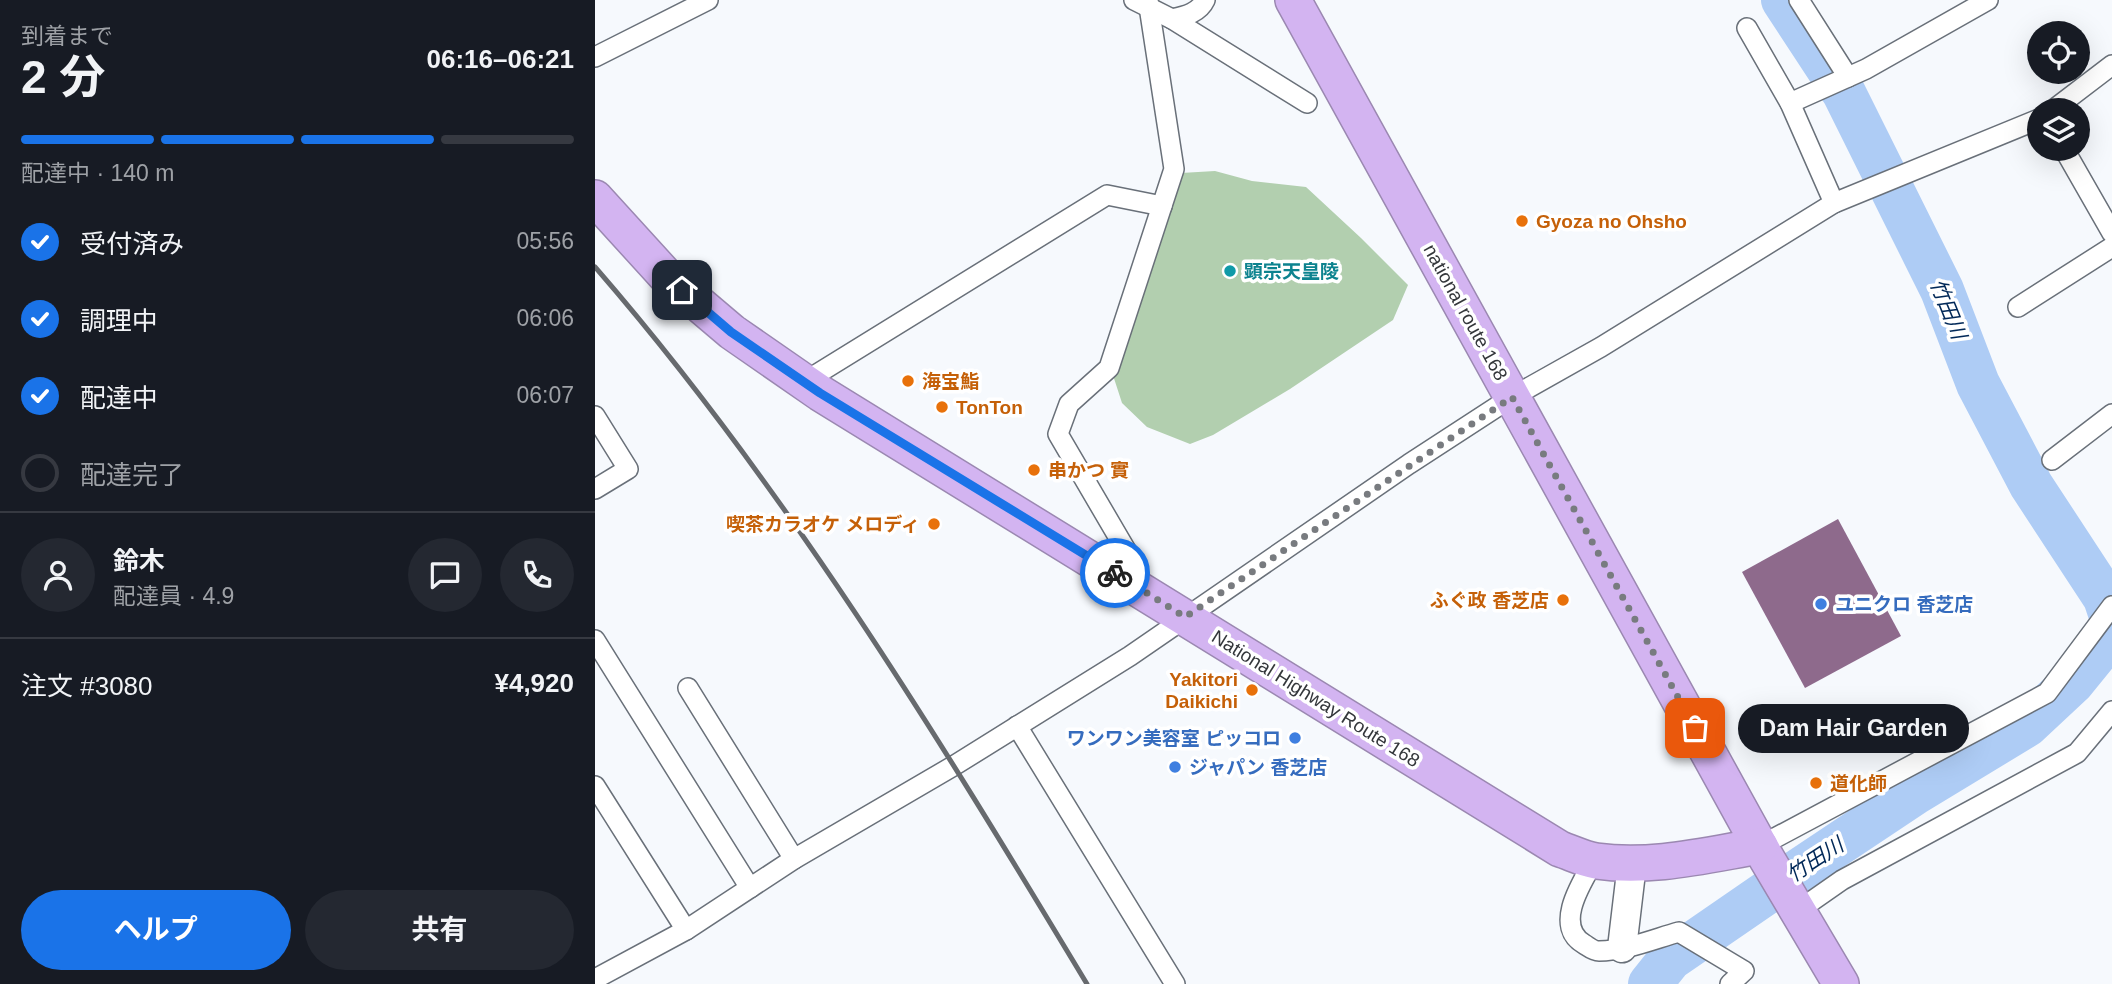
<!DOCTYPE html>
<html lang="ja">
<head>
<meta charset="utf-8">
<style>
  body { margin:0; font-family:Helvetica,"Noto Sans JP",sans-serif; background:#242831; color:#f1f3f6; height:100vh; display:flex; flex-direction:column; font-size:26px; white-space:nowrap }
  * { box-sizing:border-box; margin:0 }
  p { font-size:23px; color:#9ea1a6 }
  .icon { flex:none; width:38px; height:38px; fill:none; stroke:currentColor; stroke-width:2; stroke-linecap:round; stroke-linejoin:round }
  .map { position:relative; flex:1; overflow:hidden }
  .panel { display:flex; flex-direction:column; background:#171b24; width:595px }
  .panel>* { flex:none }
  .buttons { position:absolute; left:1432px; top:21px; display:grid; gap:14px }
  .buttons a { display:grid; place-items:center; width:63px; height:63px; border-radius:50%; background:#171b24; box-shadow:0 7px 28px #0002; font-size:35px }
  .pin { position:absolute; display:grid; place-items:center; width:60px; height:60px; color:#fff; margin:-30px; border-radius:14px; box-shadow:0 4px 10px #0006 }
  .courier { position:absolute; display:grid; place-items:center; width:70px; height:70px; margin:-35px; border:5px solid #1a73e8; border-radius:50%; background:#fff; color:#222; box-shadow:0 2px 9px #0007 }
  .bubble { position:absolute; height:49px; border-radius:24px; background:#171b24; box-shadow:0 7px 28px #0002; font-size:23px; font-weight:700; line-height:49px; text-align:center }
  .headline em { font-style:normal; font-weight:700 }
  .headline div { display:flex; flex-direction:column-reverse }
  .headline { display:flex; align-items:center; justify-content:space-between; height:119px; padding:0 21px }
  h1 { font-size:46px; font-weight:700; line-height:52px }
  .bar { display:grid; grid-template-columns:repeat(4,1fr); gap:10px 7px; align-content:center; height:84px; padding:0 21px }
  .bar i { height:9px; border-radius:5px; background:#363941 }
  .bar .current { background:#1a73e8 }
  .bar p { grid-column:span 4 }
  .line { display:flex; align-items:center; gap:18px; padding:0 21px; border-top:2px solid #363941 }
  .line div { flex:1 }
  .round { display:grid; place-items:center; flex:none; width:74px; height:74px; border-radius:37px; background:#242831 }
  ol { padding:0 21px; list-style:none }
  li { display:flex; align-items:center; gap:21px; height:77px }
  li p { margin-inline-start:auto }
  li .icon { padding:7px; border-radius:50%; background:#1a73e8; color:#fff; stroke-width:4 }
  li:last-child { color:#9ea1a6 }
  li i { width:38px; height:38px; border:4px solid #363941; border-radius:50% }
  .cta { display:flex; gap:14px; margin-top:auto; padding:14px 21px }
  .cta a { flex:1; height:80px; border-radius:42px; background:#1a73e8; color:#fff; font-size:28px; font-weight:700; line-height:80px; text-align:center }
  .cta a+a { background:#242831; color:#f1f3f6 }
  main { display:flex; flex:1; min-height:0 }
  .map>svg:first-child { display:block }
  .green { fill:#b2cfaf }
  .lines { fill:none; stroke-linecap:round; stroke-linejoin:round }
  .river { stroke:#aeccf5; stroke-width:44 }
  .building { fill:#8e6a8c }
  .street-casing { stroke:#697079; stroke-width:22 }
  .secondary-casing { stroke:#697079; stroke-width:31 }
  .highway-casing { stroke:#9b88b1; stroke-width:38 }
  .street { stroke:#fff; stroke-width:19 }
  .secondary { stroke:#fff; stroke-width:28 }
  .highway { stroke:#d3b4f1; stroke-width:35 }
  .rail { stroke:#676a6e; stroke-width:5 }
  .done { stroke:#787b7f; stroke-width:7; stroke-dasharray:0 12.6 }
  .route { stroke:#1a73e8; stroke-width:9 }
  .food-dot { fill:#e8710a; stroke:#fff; stroke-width:2.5 }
  .culture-dot { fill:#0f9aa8; stroke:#fff; stroke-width:2.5 }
  .shop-dot { fill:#3f7fe0; stroke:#fff; stroke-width:2.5 }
  .labels { text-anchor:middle; stroke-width:7; stroke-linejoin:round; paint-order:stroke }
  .food-label { font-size:19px; font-weight:bold; fill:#c56008; stroke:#fff; text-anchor:start }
  .culture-label { font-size:19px; font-weight:bold; fill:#0d838f; stroke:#fff; text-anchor:start }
  .street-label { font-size:19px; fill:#34373b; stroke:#fff }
  .shop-label { font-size:19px; font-weight:bold; fill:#366cbe; stroke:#fff; text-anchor:start }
  .water-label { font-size:21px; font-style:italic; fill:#012858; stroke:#fff }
</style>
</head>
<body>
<main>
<section class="panel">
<div class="headline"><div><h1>2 分</h1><p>到着まで</p></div><em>06:16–06:21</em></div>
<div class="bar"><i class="current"></i><i class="current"></i><i class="current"></i><i></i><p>配達中 · 140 m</p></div>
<ol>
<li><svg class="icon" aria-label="check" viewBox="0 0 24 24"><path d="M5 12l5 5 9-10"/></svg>受付済み<p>05:56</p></li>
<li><svg class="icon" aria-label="check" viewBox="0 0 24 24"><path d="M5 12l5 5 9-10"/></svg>調理中<p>06:06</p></li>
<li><svg class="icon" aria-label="check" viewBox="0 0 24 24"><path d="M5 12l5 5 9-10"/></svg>配達中<p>06:07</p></li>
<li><i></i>配達完了</li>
</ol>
<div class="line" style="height:126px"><a class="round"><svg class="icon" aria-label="person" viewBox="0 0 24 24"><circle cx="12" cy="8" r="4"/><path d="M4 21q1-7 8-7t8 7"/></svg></a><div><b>鈴木</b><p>配達員 · 4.9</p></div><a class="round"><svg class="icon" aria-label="chat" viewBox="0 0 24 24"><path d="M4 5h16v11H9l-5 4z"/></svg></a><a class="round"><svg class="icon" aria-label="phone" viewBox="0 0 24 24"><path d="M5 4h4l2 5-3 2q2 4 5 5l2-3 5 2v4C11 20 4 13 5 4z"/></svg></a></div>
<div class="line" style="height:91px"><div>注文 #3080</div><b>¥4,920</b></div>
<div class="cta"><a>ヘルプ</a><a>共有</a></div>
</section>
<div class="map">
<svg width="1517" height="984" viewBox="0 0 1517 984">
  <rect width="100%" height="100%" fill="#f6f9fd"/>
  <!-- green -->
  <polygon class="green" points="620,171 657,181 711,187 766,238 813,285 798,320 695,389 618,435 595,444 552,427 527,403 515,366 586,173"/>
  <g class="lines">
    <!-- river -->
    <g class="river">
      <polyline points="1188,0 1249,93 1347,290 1383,384 1436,485 1510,598 1517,619"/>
      <polyline points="1055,984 1075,959 1194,877 1320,793 1432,725 1477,683 1517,634"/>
    </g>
  </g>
  <!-- building -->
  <polygon class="building" points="1243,519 1306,636 1210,688 1147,572"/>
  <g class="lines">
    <defs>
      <g id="street">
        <polyline points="539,0 577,19 712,103"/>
        <polyline points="1204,0 1253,77"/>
        <path d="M577 19C590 16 604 13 610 0"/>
        <polyline points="1152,28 1195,103 1239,203"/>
        <polyline points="0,57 113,0"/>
        <polyline points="1195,103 1271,69 1393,0"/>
        <polyline points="1458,110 1517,65"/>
        <polyline points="1469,149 1517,233"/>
        <polyline points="1423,307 1517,247"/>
        <polyline points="209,382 512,195 567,206"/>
        <polyline points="0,416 33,469 0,489"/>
        <polyline points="1457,460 1517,414"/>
        <polyline points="542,586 535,557 463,434 474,404 514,368 579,169 553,0"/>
        <polyline points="0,640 155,888"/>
        <polyline points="93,688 199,859"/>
        <polyline points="422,726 580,984"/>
        <polyline points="0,786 91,930"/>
        <polyline points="1165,846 1452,693 1517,606"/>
        <path d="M999 861C987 882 958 926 989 944 994 947 998 951 1004 951 1030 951 1059 939 1084 932L1149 971 1135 984"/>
        <polyline points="1204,910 1247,880 1482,753 1517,711"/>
        <polyline points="0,979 91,930 199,859 360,765 535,656 814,464 917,397 1006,347 1239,203 1444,119"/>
      </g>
      <polyline id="secondary" points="1027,948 1037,864"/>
      <g id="highway">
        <polyline points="698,0 1172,859 1246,984"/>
        <path d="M0 198 71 276 137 332 225 393 965 849C977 853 989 859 1001 861 1056 869 1111 855 1165 846"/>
      </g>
    </defs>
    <!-- street casing -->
    <use href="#street" class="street-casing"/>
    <!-- secondary casing -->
    <use href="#secondary" class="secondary-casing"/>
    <!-- highway casing -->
    <use href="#highway" class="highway-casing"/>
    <!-- street -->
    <use href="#street" class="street"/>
    <!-- secondary -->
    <use href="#secondary" class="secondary"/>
    <!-- highway -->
    <use href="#highway" class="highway"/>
    <!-- rail -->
    <path class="rail" d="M0 267C191 487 342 735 492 984"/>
  </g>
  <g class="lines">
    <!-- done -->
    <polyline class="done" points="520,573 590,617 917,397 1100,728"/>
    <!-- route -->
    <polyline class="route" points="87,290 136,332 225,393 520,573"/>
  </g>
  <!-- markers -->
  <g class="food-dot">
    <circle cx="927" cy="221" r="7"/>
    <circle cx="313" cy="381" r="7"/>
    <circle cx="347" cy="407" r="7"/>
    <circle cx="439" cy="470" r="7"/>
    <circle cx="339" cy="524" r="7"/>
    <circle cx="968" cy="600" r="7"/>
    <circle cx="657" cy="690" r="7"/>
    <circle cx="1221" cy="783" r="7"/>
  </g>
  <circle class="culture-dot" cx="635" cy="271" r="7"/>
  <g class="shop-dot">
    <circle cx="1226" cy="604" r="7"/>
    <circle cx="700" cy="738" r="7"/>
    <circle cx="580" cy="767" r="7"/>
  </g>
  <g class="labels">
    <!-- food labels -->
    <g class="food-label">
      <text x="941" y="228">Gyoza no Ohsho</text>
      <text x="327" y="388">海宝鮨</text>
      <text x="361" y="414">TonTon</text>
      <text x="453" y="477">串かつ 實</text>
      <text x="325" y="531" text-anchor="end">喫茶カラオケ メロディ</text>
      <text x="954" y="607" text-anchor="end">ふぐ政 香芝店</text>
      <text x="643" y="686" text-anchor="end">Yakitori<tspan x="643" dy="22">Daikichi</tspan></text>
      <text x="1235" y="790">道化師</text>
    </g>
    <!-- culture labels -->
    <g class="culture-label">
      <text x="649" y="278">顕宗天皇陵</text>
    </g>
    <!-- street labels -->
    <g class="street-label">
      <text transform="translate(871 312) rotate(61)" y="7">national route 168</text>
      <text transform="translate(721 698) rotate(32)" y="7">National Highway Route 168</text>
    </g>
    <!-- shop labels -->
    <g class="shop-label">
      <text x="1240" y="611">ユニクロ 香芝店</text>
      <text x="686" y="745" text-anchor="end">ワンワン美容室 ピッコロ</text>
      <text x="594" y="774">ジャパン 香芝店</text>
    </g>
    <!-- water labels -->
    <g class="water-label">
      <text transform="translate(1353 309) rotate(68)" y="7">竹田川</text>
      <text transform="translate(1220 860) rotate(-33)" y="7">竹田川</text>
    </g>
  </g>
</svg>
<div class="buttons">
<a><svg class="icon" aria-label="locate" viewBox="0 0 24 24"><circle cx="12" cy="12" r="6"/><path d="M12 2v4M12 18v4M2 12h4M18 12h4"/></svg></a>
<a><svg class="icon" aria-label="layers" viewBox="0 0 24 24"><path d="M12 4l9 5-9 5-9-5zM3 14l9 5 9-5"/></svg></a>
</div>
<div class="pin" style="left:1100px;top:728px;background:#ea580c"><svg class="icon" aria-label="bag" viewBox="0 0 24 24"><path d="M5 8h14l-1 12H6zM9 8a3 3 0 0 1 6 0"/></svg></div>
<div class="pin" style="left:87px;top:290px;background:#1f2937"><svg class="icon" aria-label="home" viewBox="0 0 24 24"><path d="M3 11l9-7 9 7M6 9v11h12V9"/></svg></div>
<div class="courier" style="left:520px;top:573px"><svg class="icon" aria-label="bike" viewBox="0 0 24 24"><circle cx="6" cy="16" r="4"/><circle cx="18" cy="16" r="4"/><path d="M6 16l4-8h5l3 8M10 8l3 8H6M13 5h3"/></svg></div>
<div class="bubble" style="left:1143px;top:704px;width:231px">Dam Hair Garden</div>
</div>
</main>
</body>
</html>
